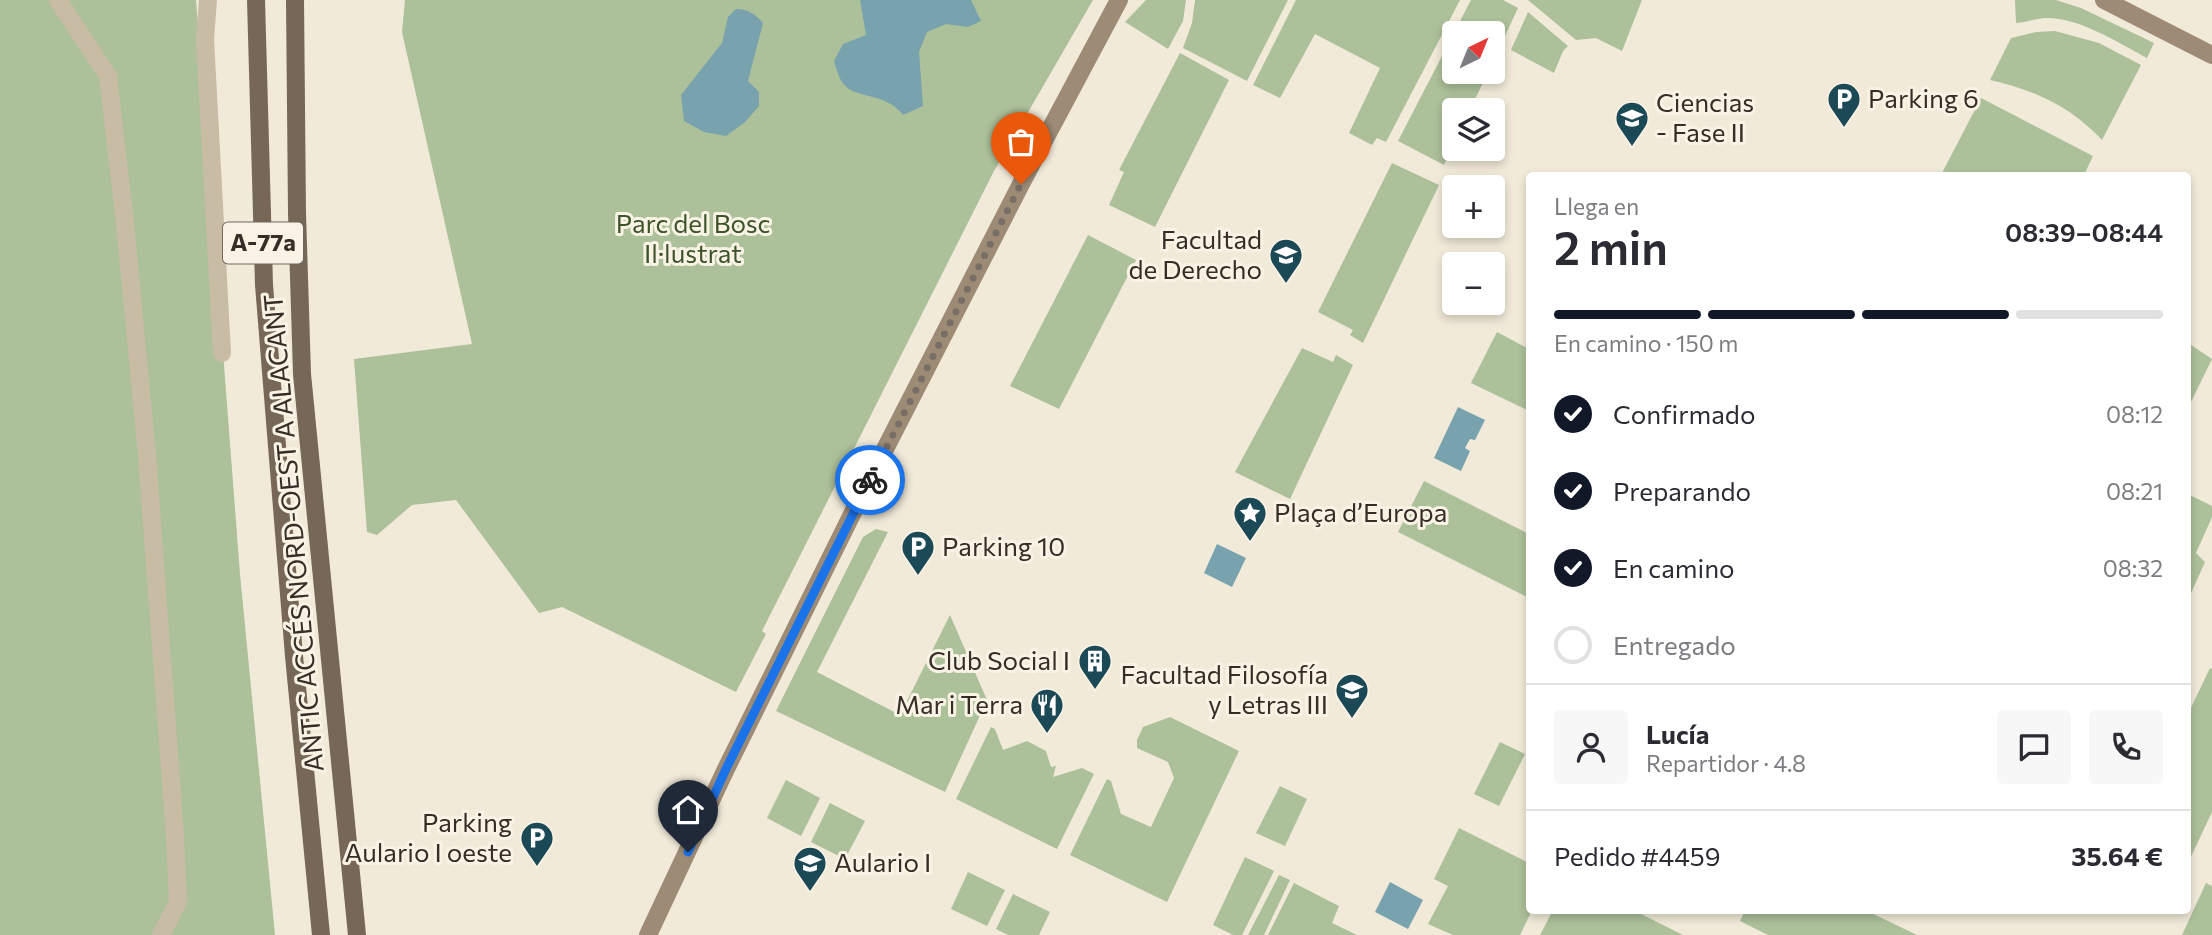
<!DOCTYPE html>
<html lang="es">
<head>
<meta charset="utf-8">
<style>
  body { margin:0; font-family:Commissioner,sans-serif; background:#f7f7f7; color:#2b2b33; height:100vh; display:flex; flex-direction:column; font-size:26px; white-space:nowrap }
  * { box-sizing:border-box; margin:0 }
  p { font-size:23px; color:#7c7c81 }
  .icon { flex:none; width:38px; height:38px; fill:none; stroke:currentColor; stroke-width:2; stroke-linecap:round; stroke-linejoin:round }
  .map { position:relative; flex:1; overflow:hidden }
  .drawer { position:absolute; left:1526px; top:172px; width:665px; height:742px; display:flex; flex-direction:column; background:#fff; border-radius:7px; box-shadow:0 4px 10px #0003 }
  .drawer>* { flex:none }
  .needle { width:46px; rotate:43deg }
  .tools { position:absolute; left:1442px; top:21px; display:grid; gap:14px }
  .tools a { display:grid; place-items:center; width:63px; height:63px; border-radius:7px; background:#fff; box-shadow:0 4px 10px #0003; font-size:35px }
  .pin { position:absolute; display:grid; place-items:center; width:60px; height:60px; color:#fff; margin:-72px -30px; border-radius:50% 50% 50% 0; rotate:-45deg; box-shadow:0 0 7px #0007 }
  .pin .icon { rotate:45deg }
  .courier { position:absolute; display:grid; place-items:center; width:70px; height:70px; margin:-35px; border:5px solid #1a73e8; border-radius:50%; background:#fff; color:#222; box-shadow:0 2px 9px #0007 }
  .overview em { font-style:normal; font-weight:600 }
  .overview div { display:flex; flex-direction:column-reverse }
  .overview { display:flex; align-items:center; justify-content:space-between; height:119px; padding:0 28px }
  h1 { font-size:46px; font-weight:600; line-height:52px }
  .bar { display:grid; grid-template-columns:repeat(4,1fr); gap:10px 7px; align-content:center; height:84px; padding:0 28px }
  .bar i { height:9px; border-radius:5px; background:#e1e1e2 }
  .bar .current { background:#111827 }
  .bar p { grid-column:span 4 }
  .line { display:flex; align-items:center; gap:18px; padding:0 28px; border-top:2px solid #e1e1e2 }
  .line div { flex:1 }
  .round { display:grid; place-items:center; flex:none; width:74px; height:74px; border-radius:7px; background:#f7f7f7 }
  ol { padding:0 28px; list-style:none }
  li { display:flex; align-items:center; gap:21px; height:77px }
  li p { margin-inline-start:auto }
  li .icon { padding:7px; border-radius:50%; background:#111827; color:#fff; stroke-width:4 }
  li:last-child { color:#7c7c81 }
  li i { width:38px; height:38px; border:4px solid #e1e1e2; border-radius:50% }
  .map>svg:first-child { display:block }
  .green { fill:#acc099 }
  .water { fill:#78a3ae }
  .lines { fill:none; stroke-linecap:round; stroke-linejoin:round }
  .street { stroke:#c9bca5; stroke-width:18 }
  .secondary { stroke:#9d8b76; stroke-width:18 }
  .primary { stroke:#776757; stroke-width:18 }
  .done { stroke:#776f65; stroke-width:7; stroke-dasharray:0 12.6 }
  .route { stroke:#1a73e8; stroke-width:9 }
  .labels { text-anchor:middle; stroke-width:6; stroke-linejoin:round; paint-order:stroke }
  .shield { fill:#f9f3e5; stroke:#70685f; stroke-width:2 }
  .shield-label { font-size:24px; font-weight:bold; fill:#352d26 }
  .poi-label { font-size:26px; fill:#352d26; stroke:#f9f3e5; text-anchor:start }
  .park-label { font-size:26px; fill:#3d532a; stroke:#f9f3e5 }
  .street-label { font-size:26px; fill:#352d26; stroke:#f9f3e5 }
</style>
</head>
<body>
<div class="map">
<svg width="2212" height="935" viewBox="0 0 2212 935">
  <rect width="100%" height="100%" fill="#f1ead9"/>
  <!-- green -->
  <g class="green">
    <polygon points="0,0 196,0 240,574 275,935 0,935"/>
    <polygon points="405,0 1093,0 994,171 762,631 766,634 736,692 562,607 539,613 456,500 412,505 377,535 367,532 354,359 472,344 402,32"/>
    <polygon points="1146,0 1186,0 1183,21 1168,49 1125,22"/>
    <polygon points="1195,0 1288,0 1247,81 1183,48 1192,23"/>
    <polygon points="1296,0 1460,0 1386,142 1377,138 1372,145 1349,133 1380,68 1315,34 1280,98 1253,85"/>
    <polygon points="1471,0 1503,0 1518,8 1493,62 1493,33 1454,33 1454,72 1488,72 1470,110 1454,110 1454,143 1444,165 1398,141"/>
    <polygon points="1528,0 1642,0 1622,51 1596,38 1576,40"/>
    <path d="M2015 0H2056L2081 8 2154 43 2147 58C2117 42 2079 17 2044 18 2035 19 2025 22 2016 23Z"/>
    <polygon points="1528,12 1568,46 1563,51 1554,73 1511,50"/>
    <path d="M2055 31 2099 43 2141 65 2102 140C2071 107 2035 90 1990 80L2011 38 2036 32Z"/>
    <polygon points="1180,53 1229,80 1155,227 1109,205 1124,172 1119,170"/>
    <polygon points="1981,98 2093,156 2084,175 1941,175"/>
    <polygon points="1392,163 1439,185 1363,343 1350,335 1353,330 1318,312"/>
    <polygon points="1088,235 1136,260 1059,409 1010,386"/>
    <polygon points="1497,332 1529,349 1529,411 1471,383"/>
    <polygon points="2188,343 2212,359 2188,408"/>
    <polygon points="1302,348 1333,362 1336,355 1353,365 1290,499 1235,472"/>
    <polygon points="1424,481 1529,534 1529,598 1398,532"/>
    <polygon points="2188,494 2212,506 2212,517 2196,553 2205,562 2188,600"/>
    <polygon points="876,529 888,532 817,672 900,715 950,615 987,700 945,792 776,711 863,537"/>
    <polygon points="2210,668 2212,669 2212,812 2188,863 2188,714"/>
    <polygon points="1170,717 1239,751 1167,902 1070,855 1107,779 1111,781 1121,814 1151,827 1174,778 1168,762 1137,748 1137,740 1143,727"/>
    <polygon points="991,727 995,729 1003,750 1027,741 1046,751 1051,767 1056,766 1053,777 1082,768 1094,774 1057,849 956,799"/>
    <polygon points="1500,742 1525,754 1499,806 1474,794"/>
    <polygon points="786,780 820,798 801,836 767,818"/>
    <polygon points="1280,786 1307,799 1285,846 1256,833"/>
    <polygon points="830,803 865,821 845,859 811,842"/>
    <polygon points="1459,828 1529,863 1530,910 1532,910 1520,935 1453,935 1428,924 1448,886 1434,879"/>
    <polygon points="1245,857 1274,871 1242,935 1233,935 1213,925"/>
    <polygon points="968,872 1005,890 987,926 951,909"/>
    <polygon points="1279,875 1290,880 1264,935 1248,935"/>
    <polygon points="1294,883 1339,906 1332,923 1357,935 1268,935"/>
    <polygon points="2206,883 2212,886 2212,935 2182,935"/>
    <polygon points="1013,894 1050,912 1039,935 1008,935 996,929"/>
    <polygon points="1553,910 1633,910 1683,935 1540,935"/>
    <polygon points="1745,910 1865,910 1917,935 1768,935 1740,921"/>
  </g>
  <!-- water -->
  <g class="water">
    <path d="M860 0H971L981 21 968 27 946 24 927 32 919 52 923 106 903 115C885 91 853 100 842 82 838 76 836 67 834 61L843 44 866 35Z"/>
    <path d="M736 9C748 9 755 14 763 23L748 81 759 92V106L745 122 726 136 704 132 684 121 681 95 722 43 728 17Z"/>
    <polygon points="1458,407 1485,420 1475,440 1470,439 1465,448 1470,451 1461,471 1434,458"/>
    <polygon points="1217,544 1246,558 1232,587 1204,573"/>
    <polygon points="1390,882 1423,900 1408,929 1375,912"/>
  </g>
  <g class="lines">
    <!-- street -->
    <g class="street">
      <polyline points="58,0 108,76 125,223 147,455 175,836 178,902 161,935"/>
      <polyline points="208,0 205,39 222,353"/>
    </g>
    <!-- secondary -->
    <g class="secondary">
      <polyline points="2104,0 2212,55"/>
      <polyline points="648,935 725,771 862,494 1021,184 1119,0"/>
    </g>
    <!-- primary -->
    <g class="primary">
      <polyline points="256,0 264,285 294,656 321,935"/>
      <polyline points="295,0 297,213 302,374 357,935"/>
    </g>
  </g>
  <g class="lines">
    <!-- done -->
    <polyline class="done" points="870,480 1021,184"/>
    <!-- route -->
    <polyline class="route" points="688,852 725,771 870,480"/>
  </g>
  <!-- icons -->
  <defs>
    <symbol id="parking-pin" viewBox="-11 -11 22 30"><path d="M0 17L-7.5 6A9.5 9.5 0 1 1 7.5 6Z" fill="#1c4956" stroke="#f9f3e5"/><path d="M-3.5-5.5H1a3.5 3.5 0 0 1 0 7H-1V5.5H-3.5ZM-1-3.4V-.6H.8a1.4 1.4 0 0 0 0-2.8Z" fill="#fff"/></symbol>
    <symbol id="university-pin" viewBox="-11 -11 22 30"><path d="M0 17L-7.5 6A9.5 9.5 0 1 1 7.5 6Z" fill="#1c4956" stroke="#f9f3e5"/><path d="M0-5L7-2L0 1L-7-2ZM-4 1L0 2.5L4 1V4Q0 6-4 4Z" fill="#fff"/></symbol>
    <symbol id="sight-pin" viewBox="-11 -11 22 30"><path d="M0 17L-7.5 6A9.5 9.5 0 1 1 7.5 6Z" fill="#1c4956" stroke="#f9f3e5"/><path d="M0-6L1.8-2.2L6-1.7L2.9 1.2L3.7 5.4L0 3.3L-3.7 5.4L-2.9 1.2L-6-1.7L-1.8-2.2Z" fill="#fff"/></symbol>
    <symbol id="building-pin" viewBox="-11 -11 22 30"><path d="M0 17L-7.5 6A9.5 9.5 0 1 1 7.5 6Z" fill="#1c4956" stroke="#f9f3e5"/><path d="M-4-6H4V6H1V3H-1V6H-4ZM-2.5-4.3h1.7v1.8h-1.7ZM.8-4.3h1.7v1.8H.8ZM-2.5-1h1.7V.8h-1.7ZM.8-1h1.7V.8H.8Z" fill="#fff"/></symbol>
    <symbol id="restaurant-pin" viewBox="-11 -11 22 30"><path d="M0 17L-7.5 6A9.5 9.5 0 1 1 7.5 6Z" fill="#1c4956" stroke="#f9f3e5"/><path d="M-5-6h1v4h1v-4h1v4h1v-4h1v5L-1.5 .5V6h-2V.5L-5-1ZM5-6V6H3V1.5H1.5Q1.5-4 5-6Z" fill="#fff"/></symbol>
  </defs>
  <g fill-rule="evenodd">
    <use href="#parking-pin" x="1825" y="80" width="38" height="52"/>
    <use href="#university-pin" x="1613" y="99" width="38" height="52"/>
    <use href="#university-pin" x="1267" y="236" width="38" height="52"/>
    <use href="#sight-pin" x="1231" y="494" width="38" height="52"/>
    <use href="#parking-pin" x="899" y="528" width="38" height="52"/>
    <use href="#building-pin" x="1076" y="642" width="38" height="52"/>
    <use href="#university-pin" x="1333" y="671" width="38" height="52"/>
    <use href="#restaurant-pin" x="1028" y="686" width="38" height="52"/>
    <use href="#parking-pin" x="518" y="819" width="38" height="52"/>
    <use href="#university-pin" x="791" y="844" width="38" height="52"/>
  </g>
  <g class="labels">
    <!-- shield labels -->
    <rect class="shield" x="223" y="222.5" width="80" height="41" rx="5"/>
    <g class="shield-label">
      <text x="263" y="251">A-77a</text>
    </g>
    <!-- poi labels -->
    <g class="poi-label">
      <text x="1868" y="108">Parking 6</text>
      <text x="1656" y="112">Ciencias<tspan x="1656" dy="30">- Fase II</tspan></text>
      <text x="1262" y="249" text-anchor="end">Facultad<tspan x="1262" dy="30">de Derecho</tspan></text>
      <text x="1274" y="522">Plaça d’Europa</text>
      <text x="942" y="556">Parking 10</text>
      <text x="1070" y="670" text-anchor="end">Club Social I</text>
      <text x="1328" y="684" text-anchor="end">Facultad Filosofía<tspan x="1328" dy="30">y Letras III</tspan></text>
      <text x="1023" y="714" text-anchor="end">Mar i Terra</text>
      <text x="512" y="832" text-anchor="end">Parking<tspan x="512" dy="30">Aulario I oeste</tspan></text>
      <text x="834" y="872">Aulario I</text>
    </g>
    <!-- park labels -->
    <g class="park-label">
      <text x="693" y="233">Parc del Bosc<tspan x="693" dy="30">Il·lustrat</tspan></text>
    </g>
    <!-- street labels -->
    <g class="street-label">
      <text transform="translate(294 533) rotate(-95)" y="9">ANTIC ACCÉS NORD-OEST A ALACANT</text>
    </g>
  </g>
</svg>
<div class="tools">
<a><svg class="needle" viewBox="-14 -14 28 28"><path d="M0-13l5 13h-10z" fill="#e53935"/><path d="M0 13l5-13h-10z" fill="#7c7c81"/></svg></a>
<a><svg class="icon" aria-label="layers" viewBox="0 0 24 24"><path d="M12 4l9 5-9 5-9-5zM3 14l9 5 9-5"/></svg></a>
<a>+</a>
<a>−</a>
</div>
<div class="pin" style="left:1021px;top:184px;background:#ea580c"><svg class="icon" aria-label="bag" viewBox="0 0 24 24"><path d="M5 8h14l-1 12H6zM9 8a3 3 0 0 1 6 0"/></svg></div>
<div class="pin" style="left:688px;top:852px;background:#1f2937"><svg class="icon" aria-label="home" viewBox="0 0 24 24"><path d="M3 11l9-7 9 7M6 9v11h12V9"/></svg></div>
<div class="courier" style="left:870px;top:480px"><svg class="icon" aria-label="bike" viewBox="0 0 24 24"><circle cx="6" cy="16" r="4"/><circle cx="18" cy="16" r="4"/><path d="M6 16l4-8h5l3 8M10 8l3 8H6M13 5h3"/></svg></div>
<section class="drawer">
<div class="overview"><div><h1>2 min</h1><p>Llega en</p></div><em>08:39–08:44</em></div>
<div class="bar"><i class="current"></i><i class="current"></i><i class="current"></i><i></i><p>En camino · 150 m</p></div>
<ol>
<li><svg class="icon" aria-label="check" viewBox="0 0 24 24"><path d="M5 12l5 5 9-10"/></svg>Confirmado<p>08:12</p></li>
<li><svg class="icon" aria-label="check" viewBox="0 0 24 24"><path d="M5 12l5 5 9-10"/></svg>Preparando<p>08:21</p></li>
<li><svg class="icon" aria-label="check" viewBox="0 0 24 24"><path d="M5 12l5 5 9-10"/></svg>En camino<p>08:32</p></li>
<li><i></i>Entregado</li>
</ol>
<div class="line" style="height:126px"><a class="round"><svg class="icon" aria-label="person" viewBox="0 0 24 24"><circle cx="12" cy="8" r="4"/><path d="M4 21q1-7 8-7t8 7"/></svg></a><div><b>Lucía</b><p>Repartidor · 4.8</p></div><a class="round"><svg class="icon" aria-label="chat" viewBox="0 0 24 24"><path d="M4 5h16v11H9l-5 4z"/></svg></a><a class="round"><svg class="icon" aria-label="phone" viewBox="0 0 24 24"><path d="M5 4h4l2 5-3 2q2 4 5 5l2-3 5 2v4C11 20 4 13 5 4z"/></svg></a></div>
<div class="line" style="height:91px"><div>Pedido #4459</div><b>35.64 €</b></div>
</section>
</div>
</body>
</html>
